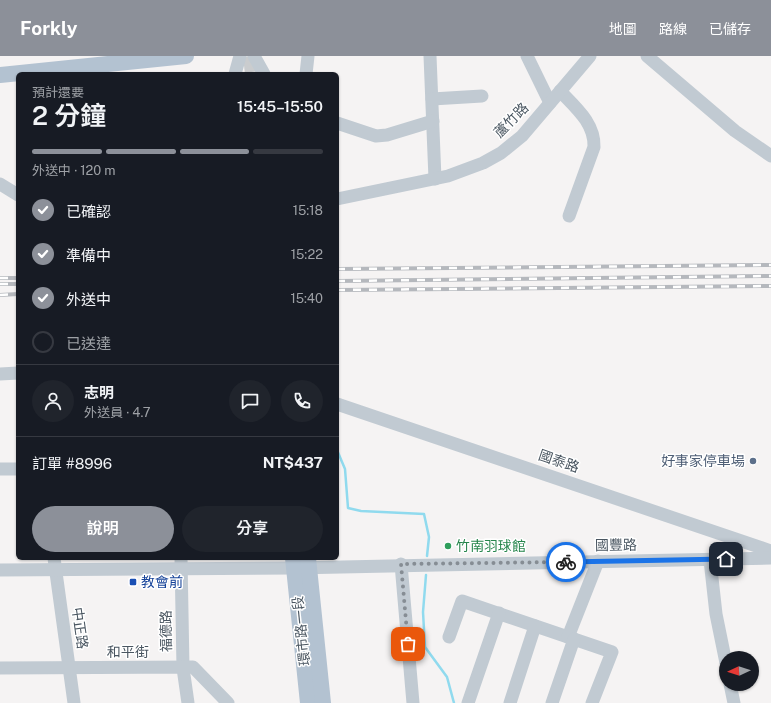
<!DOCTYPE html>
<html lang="zh-TW">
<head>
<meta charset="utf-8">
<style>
  body { margin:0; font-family:"Public Sans","Noto Sans TC",sans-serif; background:#20242c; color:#f1f3f6; height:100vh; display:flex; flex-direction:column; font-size:15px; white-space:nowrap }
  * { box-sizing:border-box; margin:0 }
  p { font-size:13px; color:#9ea1a6 }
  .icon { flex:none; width:22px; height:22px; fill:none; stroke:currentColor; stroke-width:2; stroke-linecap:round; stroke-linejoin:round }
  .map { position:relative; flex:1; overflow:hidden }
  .panel { position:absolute; left:16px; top:16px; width:323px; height:488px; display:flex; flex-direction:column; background:#171b24; border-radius:6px; box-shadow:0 1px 3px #0004 }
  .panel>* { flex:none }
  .needle { width:26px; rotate:266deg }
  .tools { position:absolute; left:719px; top:595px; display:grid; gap:8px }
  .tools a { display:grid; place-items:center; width:40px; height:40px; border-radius:50%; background:#171b24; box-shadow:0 1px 3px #0004; font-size:20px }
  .pin { position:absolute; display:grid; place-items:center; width:34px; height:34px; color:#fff; margin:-17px; border-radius:8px; box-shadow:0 2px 6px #0006 }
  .courier { position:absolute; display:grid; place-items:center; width:40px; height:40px; margin:-20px; border:3px solid #1a73e8; border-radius:50%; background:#fff; color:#222; box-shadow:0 1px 5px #0007 }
  .headline em { font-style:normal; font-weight:600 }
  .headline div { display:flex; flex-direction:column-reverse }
  .headline { display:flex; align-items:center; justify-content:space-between; height:68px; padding:0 16px }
  h1 { font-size:26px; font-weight:600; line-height:30px }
  .bar { display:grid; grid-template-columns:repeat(4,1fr); gap:6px 4px; align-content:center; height:48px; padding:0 16px }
  .bar i { height:5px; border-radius:3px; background:#363941 }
  .bar .on { background:#8c9099 }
  .bar p { grid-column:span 4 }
  .line { display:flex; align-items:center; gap:10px; padding:0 16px; border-top:1px solid #363941 }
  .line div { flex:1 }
  .round { display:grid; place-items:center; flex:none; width:42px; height:42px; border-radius:21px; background:#20242c }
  ol { padding:0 16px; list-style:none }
  li { display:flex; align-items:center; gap:12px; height:44px }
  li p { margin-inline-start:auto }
  li .icon { padding:4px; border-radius:50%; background:#8c9099; color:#fff; stroke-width:4 }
  li:last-child { color:#9ea1a6 }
  li i { width:22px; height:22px; border:2px solid #363941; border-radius:50% }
  .button { display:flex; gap:8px; margin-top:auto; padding:8px 16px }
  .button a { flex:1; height:46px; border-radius:24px; background:#8c9099; color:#fff; font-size:16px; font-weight:600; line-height:46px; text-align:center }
  .button a+a { background:#20242c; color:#f1f3f6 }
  header { display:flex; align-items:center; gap:24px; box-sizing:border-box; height:56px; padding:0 20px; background:#8c9099; color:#fff }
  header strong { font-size:19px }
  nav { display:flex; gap:22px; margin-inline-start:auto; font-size:14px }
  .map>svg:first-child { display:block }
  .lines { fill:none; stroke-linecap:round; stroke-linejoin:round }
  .stream { stroke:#90daee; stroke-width:2.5 }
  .major-tunnel { stroke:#caccce; stroke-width:16; stroke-dasharray:16 8; stroke-linecap:butt }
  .minor { stroke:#c1cad2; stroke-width:13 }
  .major { stroke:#b3c2d1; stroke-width:16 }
  .rail-casing { stroke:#b5b8bd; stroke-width:4 }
  .rail { stroke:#fff; stroke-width:2.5; stroke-dasharray:8; stroke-linecap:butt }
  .done { stroke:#868d94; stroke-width:4; stroke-dasharray:0 7.2 }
  .route { stroke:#1a73e8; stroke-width:5 }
  .service-dot { fill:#5c6f8a; stroke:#fff; stroke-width:1.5 }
  .leisure-dot { fill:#2e9e5b; stroke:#fff; stroke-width:1.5 }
  .transit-dot { fill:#1a4fb4; stroke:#fff; stroke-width:1.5 }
  .labels { text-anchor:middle; stroke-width:3; stroke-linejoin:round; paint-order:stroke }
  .street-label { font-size:14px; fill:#4a5661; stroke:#fff }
  .service-label { font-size:14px; fill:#4e5e75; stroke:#fff; text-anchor:end }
  .leisure-label { font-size:14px; fill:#27864d; stroke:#fff; text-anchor:start }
  .transit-label { font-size:14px; fill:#164399; stroke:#fff; text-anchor:start }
</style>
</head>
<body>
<header>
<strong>Forkly</strong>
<nav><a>地圖</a><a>路線</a><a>已儲存</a></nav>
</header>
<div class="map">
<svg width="771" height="647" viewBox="0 0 771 647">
  <rect width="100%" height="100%" fill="#f5f3f3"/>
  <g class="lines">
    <!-- stream -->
    <g class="stream">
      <polyline points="337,394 345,413 348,452 361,455 424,458 429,481 427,500"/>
      <polyline points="426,519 423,556 425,591 447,621 454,647"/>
    </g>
    <!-- major-tunnel -->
    <polyline class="major-tunnel" points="251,0 253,18"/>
    <!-- minor -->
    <g class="minor">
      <polyline points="254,0 264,18"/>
      <polyline points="430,0 435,123"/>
      <polyline points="527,0 550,47"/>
      <polyline points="647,0 735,75 771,100"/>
      <polyline points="235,18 240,0"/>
      <polyline points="306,18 308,0"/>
      <path d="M560 35C575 51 595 67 594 91L569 160"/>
      <polyline points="432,43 482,40"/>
      <polyline points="337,67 376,80 387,79 433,65"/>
      <polyline points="0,128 18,139"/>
      <polyline points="337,143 448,120 483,107 501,97 522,80 590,0"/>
      <polyline points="0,318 18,317"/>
      <polyline points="337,348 771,495"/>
      <polyline points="0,413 18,413"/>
      <polyline points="54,502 74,647"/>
      <polyline points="181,502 183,612 188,647"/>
      <polyline points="710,504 716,558 726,607"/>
      <polyline points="401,508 413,647"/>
      <polyline points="0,514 294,512 771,502"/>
      <polyline points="449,581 462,545 612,596 592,647"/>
      <polyline points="568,581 598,505"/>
      <polyline points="0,612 193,611 228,647"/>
      <polyline points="730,628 734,647"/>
      <polyline points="468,647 499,557"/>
      <polyline points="510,647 535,570"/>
      <polyline points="552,647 574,583"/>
    </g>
    <!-- major -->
    <g class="major">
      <polyline points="0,19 186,0"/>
      <polyline points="293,502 308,647"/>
      <polyline points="308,502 323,647"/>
    </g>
    <defs>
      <g id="rail">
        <polyline points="337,213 771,209"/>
        <polyline points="0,222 18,222"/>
        <polyline points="337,225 771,220"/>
        <polyline points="0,228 18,228"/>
        <polyline points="337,234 771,230"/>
        <polyline points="0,239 18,238"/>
      </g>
    </defs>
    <!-- rail casing -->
    <use href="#rail" class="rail-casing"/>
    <!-- rail -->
    <use href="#rail" class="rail"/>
  </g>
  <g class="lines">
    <!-- done -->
    <polyline class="done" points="408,588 401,508 566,506"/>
    <!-- route -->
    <polyline class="route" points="566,506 726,503"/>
  </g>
  <!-- markers -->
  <circle class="service-dot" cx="753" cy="405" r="4"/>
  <circle class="leisure-dot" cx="448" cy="490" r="4"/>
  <rect class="transit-dot" x="129" y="522" width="8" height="8" rx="2"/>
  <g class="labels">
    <!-- street labels -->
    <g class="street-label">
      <text transform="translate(511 64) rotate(-45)" y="5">蘆竹路</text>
      <text transform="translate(559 405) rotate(19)" y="5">國泰路</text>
      <text transform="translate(616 489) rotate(-1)" y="5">國豐路</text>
      <text transform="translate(80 572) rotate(82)" y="5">中正路</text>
      <text transform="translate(166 575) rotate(-91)" y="5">福德路</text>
      <text transform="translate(301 575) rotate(-96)" y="5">環市路一段</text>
      <text x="128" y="601">和平街</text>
    </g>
    <!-- service labels -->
    <g class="service-label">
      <text x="745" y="410">好事家停車場</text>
    </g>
    <!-- leisure labels -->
    <g class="leisure-label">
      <text x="456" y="495">竹南羽球館</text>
    </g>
    <!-- transit labels -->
    <g class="transit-label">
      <text x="141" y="531">教會前</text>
    </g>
  </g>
</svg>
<div class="tools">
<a><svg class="needle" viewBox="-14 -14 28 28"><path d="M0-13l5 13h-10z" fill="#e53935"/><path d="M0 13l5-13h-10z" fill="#9ea1a6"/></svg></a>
</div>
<div class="pin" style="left:408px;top:588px;background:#ea580c"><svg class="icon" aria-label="bag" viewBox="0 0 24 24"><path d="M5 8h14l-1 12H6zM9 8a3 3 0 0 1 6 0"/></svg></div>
<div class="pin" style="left:726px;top:503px;background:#1f2937"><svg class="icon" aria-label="home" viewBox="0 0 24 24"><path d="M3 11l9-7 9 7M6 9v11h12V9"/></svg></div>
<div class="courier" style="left:566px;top:506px"><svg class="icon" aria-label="bike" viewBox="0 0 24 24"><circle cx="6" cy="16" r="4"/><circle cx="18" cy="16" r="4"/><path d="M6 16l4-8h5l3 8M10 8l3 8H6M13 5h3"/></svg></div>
<section class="panel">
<div class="headline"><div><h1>2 分鐘</h1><p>預計還要</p></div><em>15:45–15:50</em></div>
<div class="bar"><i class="on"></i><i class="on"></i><i class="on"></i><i></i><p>外送中 · 120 m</p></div>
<ol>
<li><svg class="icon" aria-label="check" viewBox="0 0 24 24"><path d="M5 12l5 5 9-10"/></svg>已確認<p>15:18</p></li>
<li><svg class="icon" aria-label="check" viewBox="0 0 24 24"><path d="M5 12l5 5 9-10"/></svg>準備中<p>15:22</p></li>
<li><svg class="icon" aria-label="check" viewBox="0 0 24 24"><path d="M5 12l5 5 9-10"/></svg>外送中<p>15:40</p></li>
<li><i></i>已送達</li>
</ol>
<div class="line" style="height:72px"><a class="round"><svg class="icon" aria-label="person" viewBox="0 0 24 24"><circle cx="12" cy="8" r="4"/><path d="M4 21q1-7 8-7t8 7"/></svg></a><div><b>志明</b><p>外送員 · 4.7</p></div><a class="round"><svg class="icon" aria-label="chat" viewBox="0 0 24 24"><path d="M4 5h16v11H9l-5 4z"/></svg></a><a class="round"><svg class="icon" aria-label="phone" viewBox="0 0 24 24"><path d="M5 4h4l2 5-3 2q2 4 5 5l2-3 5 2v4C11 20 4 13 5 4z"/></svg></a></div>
<div class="line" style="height:52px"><div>訂單 #8996</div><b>NT$437</b></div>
<div class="button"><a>說明</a><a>分享</a></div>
</section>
</div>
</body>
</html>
